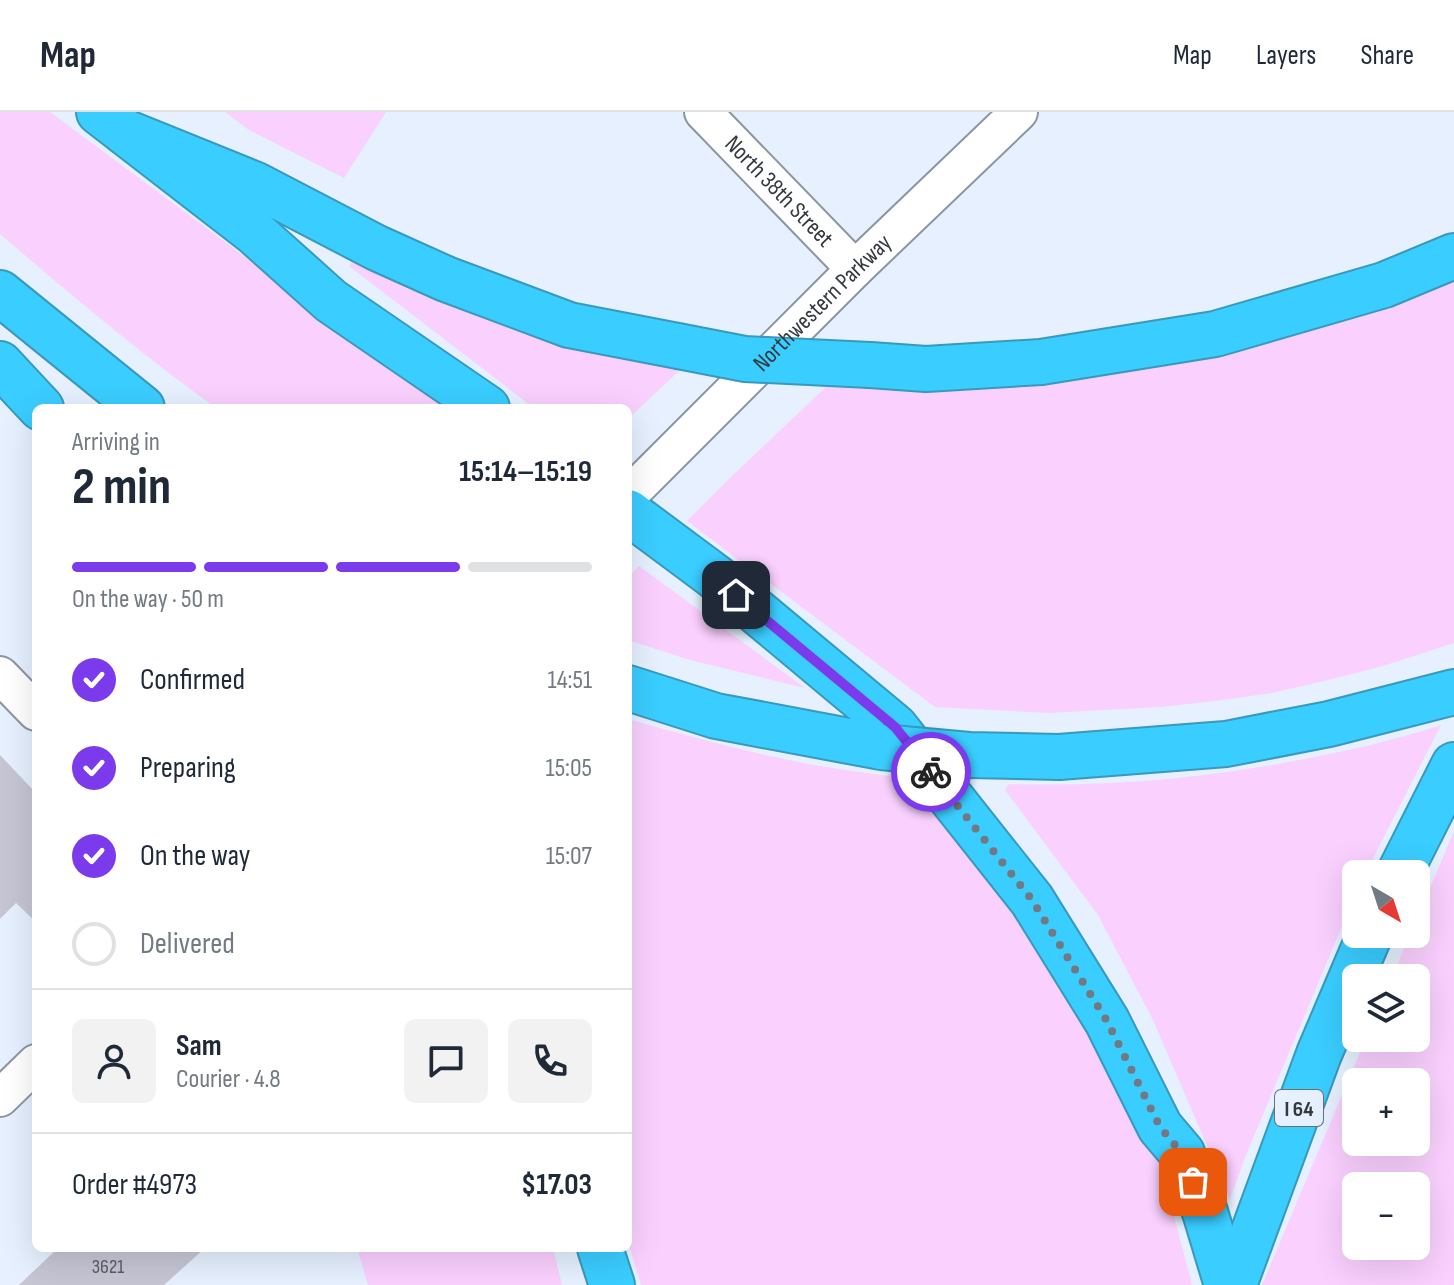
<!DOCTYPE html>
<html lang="en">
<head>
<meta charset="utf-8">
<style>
  body { margin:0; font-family:"Sofia Sans Condensed",sans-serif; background:#f2f2f3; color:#1f2937; height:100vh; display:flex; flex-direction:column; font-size:30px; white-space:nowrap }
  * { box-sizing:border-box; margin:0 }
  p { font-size:26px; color:#747a83 }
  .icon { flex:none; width:44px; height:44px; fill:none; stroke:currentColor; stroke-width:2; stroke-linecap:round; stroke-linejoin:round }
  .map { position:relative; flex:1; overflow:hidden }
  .side { position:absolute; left:32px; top:292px; width:600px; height:848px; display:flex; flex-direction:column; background:#fff; border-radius:12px; box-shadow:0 8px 32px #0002 }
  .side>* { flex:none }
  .needle { width:52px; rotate:141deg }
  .tools { position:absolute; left:1342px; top:748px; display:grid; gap:16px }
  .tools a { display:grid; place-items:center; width:88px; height:88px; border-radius:12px; background:#fff; box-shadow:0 8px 32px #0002; font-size:40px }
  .pin { position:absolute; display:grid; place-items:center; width:68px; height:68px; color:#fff; margin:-34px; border-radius:16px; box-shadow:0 4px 12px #0006 }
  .courier { position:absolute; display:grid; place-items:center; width:80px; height:80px; margin:-40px; border:6px solid #7c3aed; border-radius:50%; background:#fff; color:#222; box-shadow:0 2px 10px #0007 }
  .headline em { font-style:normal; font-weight:700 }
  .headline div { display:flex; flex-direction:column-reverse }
  .headline { display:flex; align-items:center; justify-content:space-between; height:136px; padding:0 40px }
  h1 { font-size:52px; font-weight:700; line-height:60px }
  .bar { display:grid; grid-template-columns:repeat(4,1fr); gap:12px 8px; align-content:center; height:96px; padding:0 40px }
  .bar i { height:10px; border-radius:6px; background:#e0e1e3 }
  .bar .selected { background:#7c3aed }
  .bar p { grid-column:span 4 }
  .line { display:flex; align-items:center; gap:20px; padding:0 40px; border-top:2px solid #e0e1e3 }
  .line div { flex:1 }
  .round { display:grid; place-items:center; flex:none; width:84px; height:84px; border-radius:12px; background:#f2f2f3 }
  ol { padding:0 40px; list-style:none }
  li { display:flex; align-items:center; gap:24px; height:88px }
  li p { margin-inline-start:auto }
  li .icon { padding:8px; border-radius:50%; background:#7c3aed; color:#fff; stroke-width:4 }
  li:last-child { color:#747a83 }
  li i { width:44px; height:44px; border:4px solid #e0e1e3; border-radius:50% }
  header { display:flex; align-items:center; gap:48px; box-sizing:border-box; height:112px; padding:0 40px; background:#fff; border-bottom:2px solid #e0e1e3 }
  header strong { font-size:38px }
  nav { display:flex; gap:44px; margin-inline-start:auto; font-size:28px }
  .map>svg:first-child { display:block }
  .green { fill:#fad0fe; fill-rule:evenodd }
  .building { fill:#c6c5d4 }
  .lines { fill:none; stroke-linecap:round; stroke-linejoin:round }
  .tertiary-casing { stroke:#8c95a2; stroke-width:40 }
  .motorway-casing { stroke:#3899bc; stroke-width:48 }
  .tertiary { stroke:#fff; stroke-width:36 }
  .motorway { stroke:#3acdff; stroke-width:44 }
  .motorway-bridge-casing { stroke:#3899bc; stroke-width:48; stroke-linecap:butt }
  .motorway-bridge { stroke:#3acdff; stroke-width:44 }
  .done { stroke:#737982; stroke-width:8; stroke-dasharray:0 14.4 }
  .route { stroke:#7c3aed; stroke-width:10 }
  .labels { text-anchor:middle; stroke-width:8; stroke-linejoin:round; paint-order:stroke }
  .number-label { font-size:20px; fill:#595c64 }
  .shield { fill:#e6f0fe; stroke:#6a7078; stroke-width:2 }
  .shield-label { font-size:22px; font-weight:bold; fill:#35393f }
  .street-label { font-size:24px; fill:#35393f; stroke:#e6f0fe }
</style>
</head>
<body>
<header>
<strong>Map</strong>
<nav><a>Map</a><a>Layers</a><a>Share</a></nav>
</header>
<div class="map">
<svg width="1454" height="1173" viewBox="0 0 1454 1173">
  <rect width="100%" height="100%" fill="#e6f0fe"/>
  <!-- green -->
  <g class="green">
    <path d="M0 0H50L449 296H216C141 242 70 182 0 122Z"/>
    <polygon points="225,0 386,0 344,66 249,18"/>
    <polygon points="352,150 475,197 546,220 681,257 628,307 628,296 534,296 349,154"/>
    <polygon points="1454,167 1454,531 1383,554 1328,568 1272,581 1215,589 1160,595 1049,601 935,595 687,409 732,364 826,275 925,278"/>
    <polygon points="639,454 805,576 690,548 628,528 628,465"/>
    <path d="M628 607C687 624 747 640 808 652 842 658 877 662 911 667L1007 779 1157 1039 1192 1173H641L628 1130Z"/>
    <path d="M1441 613 1365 762H1356V781L1246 1043 1230 1087 1153 908 1098 803 1005 678 1009 672C1105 675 1200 667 1294 649 1343 640 1393 629 1441 613Z"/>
    <path d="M1454 719V1173H1262L1366 926H1416V866H1392L1410 822H1416V809ZM1416 970V1030H1356V970ZM1416 1074V1134H1356V1074Z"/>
    <polygon points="357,1136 553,1136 562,1173 368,1173"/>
  </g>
  <!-- building -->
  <g class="building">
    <polygon points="0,643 36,681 36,810 16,791 0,807"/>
    <polygon points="58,1136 205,1136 164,1173 19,1173"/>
  </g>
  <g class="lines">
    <defs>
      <g id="tertiary">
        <path id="s1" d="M703 0 855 157"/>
        <path id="s2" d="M628 384 855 157 1019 0"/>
        <polyline points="0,563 36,600"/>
        <polyline points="0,986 36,951"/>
      </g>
      <g id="motorway">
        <polyline points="99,0 254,120 331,189 487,296"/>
        <polyline points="125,20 256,73 377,136 446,167 569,213 678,234"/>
        <polyline points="0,181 142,296"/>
        <polyline points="0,252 41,296"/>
        <polyline points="870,253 926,257 1041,250 1215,222 1384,173 1454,144"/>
        <polyline points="628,400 714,464 895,615 1032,788 1107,909 1160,1015 1182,1041 1205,1100 1227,1173"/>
        <polyline points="628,576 716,604 881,635"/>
        <polyline points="1059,645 1226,632 1329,612 1454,580"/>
        <polyline points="1399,762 1454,653"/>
        <polyline points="600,1136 612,1173"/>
        <polyline points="1234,1173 1319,942 1370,822"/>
      </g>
    </defs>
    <!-- tertiary casing -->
    <use href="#tertiary" class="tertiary-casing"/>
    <!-- motorway casing -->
    <use href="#motorway" class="motorway-casing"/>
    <!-- tertiary -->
    <use href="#tertiary" class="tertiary"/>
    <!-- motorway -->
    <use href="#motorway" class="motorway"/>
    <defs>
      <g id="motorway-bridge">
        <polyline points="678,234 745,247 870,253"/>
        <polyline points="881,635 969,643 1059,645"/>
      </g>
    </defs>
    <!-- motorway-bridge casing -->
    <use href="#motorway-bridge" class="motorway-bridge-casing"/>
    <!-- motorway-bridge -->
    <use href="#motorway-bridge" class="motorway-bridge"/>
  </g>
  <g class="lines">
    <!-- done -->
    <polyline class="done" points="931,660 1032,788 1107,909 1160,1015 1182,1041 1193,1070"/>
    <!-- route -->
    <polyline class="route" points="736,483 895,615 931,660"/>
  </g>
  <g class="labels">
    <!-- number labels -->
    <g class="number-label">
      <text x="108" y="1161">3621</text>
    </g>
    <!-- shield labels -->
    <rect class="shield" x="1275" y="978" width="48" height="36" rx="6"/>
    <g class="shield-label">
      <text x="1299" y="1004">I 64</text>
    </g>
    <!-- street labels -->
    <g class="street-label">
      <text dy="8" stroke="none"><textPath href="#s1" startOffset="110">North 38th Street</textPath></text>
      <text dy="8" stroke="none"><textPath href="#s2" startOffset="274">Northwestern Parkway</textPath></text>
    </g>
  </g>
</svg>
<div class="tools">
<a><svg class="needle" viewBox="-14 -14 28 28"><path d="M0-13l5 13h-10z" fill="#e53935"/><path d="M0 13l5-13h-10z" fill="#747a83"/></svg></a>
<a><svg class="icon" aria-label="layers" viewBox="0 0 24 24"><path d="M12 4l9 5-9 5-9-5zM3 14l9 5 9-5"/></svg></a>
<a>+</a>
<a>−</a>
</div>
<div class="pin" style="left:1193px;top:1070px;background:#ea580c"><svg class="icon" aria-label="bag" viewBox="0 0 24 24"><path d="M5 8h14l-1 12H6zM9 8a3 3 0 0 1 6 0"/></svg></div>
<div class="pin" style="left:736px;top:483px;background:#1f2937"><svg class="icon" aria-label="home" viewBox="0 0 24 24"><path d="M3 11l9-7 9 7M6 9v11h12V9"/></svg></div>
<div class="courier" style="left:931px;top:660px"><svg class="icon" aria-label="bike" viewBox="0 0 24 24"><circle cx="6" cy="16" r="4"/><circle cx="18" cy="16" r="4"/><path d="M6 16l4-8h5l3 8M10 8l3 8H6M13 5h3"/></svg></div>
<section class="side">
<div class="headline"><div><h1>2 min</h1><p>Arriving in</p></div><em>15:14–15:19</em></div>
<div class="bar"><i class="selected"></i><i class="selected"></i><i class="selected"></i><i></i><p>On the way · 50 m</p></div>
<ol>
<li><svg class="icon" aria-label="check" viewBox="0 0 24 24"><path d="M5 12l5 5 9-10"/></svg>Confirmed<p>14:51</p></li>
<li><svg class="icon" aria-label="check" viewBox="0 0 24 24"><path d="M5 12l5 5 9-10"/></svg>Preparing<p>15:05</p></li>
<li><svg class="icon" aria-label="check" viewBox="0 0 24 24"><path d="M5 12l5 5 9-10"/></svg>On the way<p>15:07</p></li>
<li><i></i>Delivered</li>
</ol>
<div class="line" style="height:144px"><a class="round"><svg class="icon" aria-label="person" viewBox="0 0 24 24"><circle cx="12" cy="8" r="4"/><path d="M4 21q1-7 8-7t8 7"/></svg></a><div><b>Sam</b><p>Courier · 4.8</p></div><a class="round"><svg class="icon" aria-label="chat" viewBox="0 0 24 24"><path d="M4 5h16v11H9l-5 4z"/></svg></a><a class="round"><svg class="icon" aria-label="phone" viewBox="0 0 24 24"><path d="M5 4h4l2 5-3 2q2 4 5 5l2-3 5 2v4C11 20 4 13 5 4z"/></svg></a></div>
<div class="line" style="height:104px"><div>Order #4973</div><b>$17.03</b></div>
</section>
</div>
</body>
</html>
